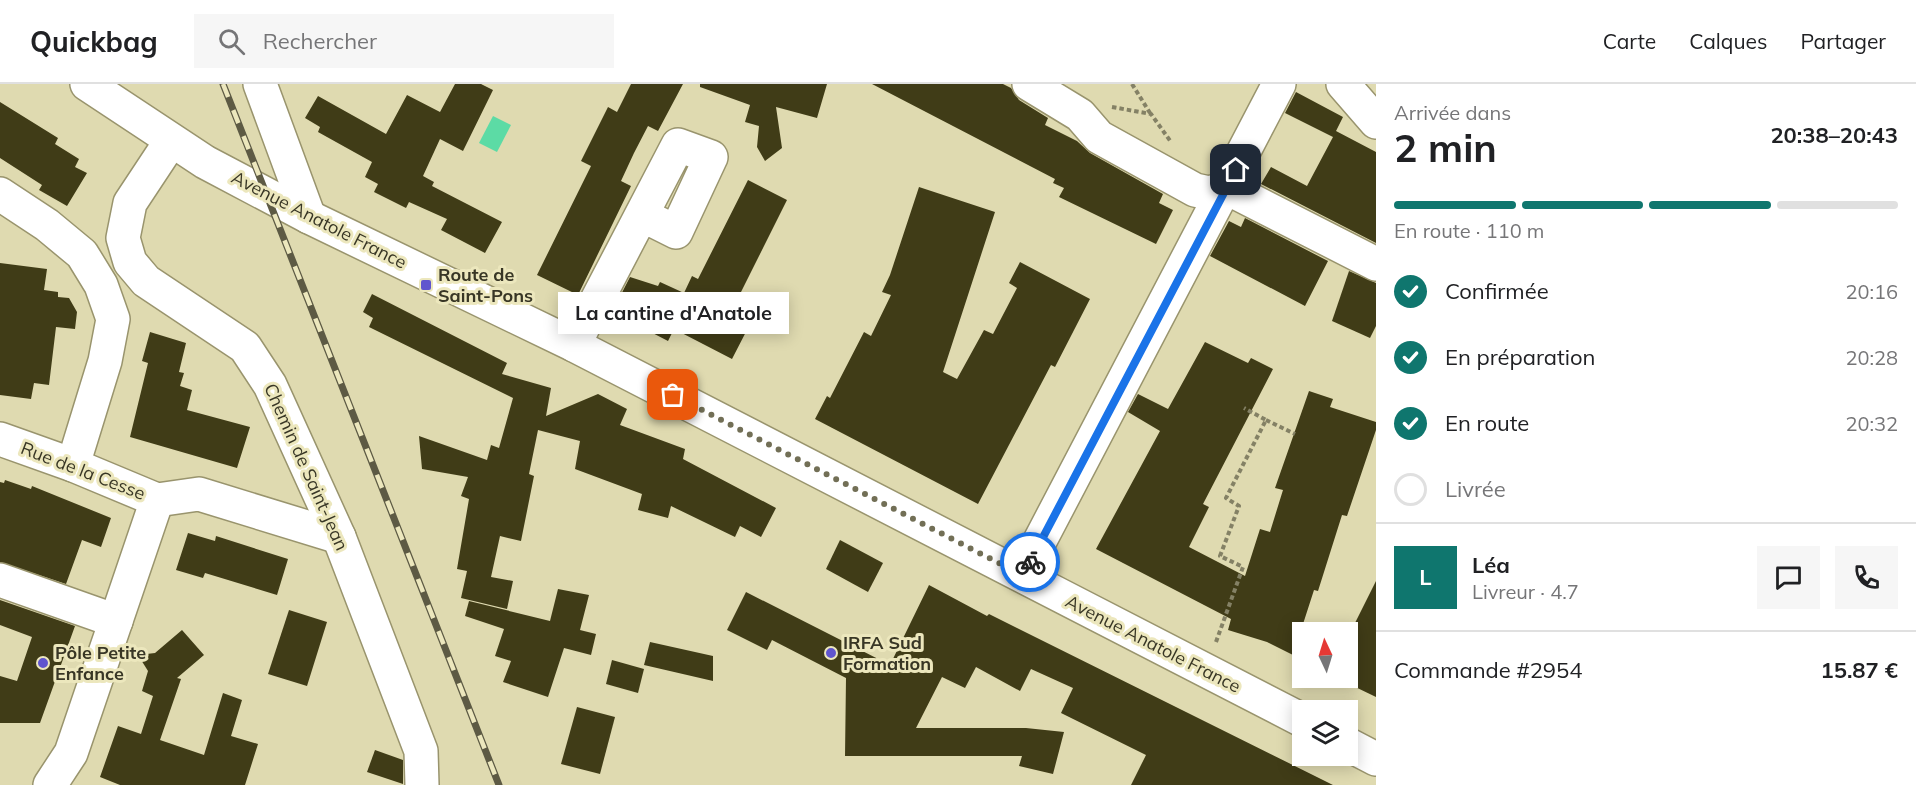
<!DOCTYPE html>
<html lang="fr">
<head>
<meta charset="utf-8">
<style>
  body { margin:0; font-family:Mulish,sans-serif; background:#f6f6f6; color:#202124; height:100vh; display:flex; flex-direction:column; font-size:22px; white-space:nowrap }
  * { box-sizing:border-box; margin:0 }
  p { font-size:20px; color:#757577 }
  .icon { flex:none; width:33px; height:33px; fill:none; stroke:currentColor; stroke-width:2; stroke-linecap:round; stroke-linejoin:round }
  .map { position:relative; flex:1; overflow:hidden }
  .drawer { display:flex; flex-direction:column; background:#fff; width:540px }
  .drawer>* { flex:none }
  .needle { width:39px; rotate:356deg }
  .fabs { position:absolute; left:1292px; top:538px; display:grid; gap:12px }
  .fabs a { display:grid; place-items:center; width:66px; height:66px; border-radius:0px; background:#fff; box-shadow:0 3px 15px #0003; font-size:30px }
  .pin { position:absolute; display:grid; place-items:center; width:51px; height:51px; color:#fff; margin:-26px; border-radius:12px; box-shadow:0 3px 9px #0006 }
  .courier { position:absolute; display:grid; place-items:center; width:60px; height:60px; margin:-30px; border:4px solid #1a73e8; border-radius:50%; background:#fff; color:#222; box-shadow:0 2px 8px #0007 }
  .bubble { position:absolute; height:42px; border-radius:0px; background:#fff; box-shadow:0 3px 15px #0003; font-size:20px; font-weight:700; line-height:42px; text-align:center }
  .summary em { font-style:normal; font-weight:700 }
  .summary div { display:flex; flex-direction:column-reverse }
  .summary { display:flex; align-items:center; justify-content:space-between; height:102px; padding:0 18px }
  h1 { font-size:39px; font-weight:700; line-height:45px }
  .bar { display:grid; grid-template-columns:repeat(4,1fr); gap:9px 6px; align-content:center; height:72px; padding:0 18px }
  .bar i { height:8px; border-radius:4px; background:#e0e0e0 }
  .bar .on { background:#0f766e }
  .bar p { grid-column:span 4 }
  .line { display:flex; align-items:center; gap:15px; padding:0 18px; border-top:2px solid #e0e0e0 }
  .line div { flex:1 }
  .round { display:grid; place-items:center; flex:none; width:63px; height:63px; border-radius:0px; background:#f6f6f6 }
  ol { padding:0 18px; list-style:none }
  li { display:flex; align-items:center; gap:18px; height:66px }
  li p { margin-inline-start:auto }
  li .icon { padding:6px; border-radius:50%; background:#0f766e; color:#fff; stroke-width:4 }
  li:last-child { color:#757577 }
  li i { width:33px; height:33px; border:3px solid #e0e0e0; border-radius:50% }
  header { display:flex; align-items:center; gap:36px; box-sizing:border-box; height:84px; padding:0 30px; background:#fff; border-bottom:2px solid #e0e0e0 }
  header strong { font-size:28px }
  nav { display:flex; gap:33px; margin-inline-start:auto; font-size:21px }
  .search { width:420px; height:54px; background:#f6f6f6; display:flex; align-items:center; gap:15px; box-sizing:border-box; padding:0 21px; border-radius:0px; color:#757577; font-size:22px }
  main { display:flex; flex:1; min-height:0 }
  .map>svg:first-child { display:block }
  .water { fill:#5cdba5 }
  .building { fill:#403c17 }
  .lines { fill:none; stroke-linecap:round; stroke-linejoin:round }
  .minor-casing { stroke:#99946d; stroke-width:36 }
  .major-casing { stroke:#99946d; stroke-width:36 }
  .path { stroke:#848165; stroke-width:4; stroke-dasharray:4.5 3; stroke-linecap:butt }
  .minor { stroke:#fff; stroke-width:33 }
  .major { stroke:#fff; stroke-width:33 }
  .rail-casing { stroke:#5d5a44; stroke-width:7 }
  .rail { stroke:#ece7bd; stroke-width:4.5; stroke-dasharray:14; stroke-linecap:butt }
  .done { stroke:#726f56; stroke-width:6; stroke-dasharray:0 10.8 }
  .route { stroke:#1a73e8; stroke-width:8 }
  .poi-dot { fill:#6055ce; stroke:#ece7bd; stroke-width:2 }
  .labels { text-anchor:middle; stroke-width:6; stroke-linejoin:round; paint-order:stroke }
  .street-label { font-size:18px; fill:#383625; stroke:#ece7bd }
  .poi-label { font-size:18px; font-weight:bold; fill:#383625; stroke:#ece7bd; text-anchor:start }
</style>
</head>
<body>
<header>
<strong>Quickbag</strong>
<div class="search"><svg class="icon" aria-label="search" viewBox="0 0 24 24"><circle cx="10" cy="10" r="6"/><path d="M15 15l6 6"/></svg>Rechercher</div>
<nav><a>Carte</a><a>Calques</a><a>Partager</a></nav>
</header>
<main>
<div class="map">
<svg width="1376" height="701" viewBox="0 0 1376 701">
  <rect width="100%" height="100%" fill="#dfdab0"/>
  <!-- water -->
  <polygon class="water" points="493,32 511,41 497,68 479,59"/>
  <!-- building -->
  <g class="building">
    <polygon points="455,0 481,0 493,6 463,67 440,55 423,92 434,98 432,102 502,138 485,169 441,146 447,135 409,118 406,124 374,108 378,100 365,93 372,78 318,48 320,43 305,34 318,12 386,50 407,11 440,28"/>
    <polygon points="631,0 683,0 658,47 648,42 634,69 621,97 631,102 578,211 537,191 591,82 581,77 608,23 617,28"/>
    <polygon points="700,0 827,0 817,34 776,23 782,64 765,77 757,63 759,42 745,38 750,21 700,3"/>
    <polygon points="872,0 1003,0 1011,4 1019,16 1048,34 1045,41 1077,57 1090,69 1163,110 1159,119 1173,126 1156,160 1059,113 1064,104 1053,99 1055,95"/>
    <polygon points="1296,8 1343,33 1336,47 1376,68 1376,159 1261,100 1271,83 1307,102 1333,53 1285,29"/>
    <polygon points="0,18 58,54 55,60 79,75 75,83 87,89 67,122 39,106 42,101 0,74"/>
    <polygon points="748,96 787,116 729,232 749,242 732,275 674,245 668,257 612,228 630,193 658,202 660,198 684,209 692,192 698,195"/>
    <polygon points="919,103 995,128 943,288 957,295 984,246 993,250 1017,204 1009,199 1020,178 1090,215 1055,283 1051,281 978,420 815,335 827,312 830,314 864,248 871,252 891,211 882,208 890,191"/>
    <polygon points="1245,134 1328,177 1305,222 1210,172 1229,137 1241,143"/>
    <polygon points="0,179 47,185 44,206 58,208 58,213 69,214 77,228 75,245 56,243 49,301 34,299 31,315 0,311"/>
    <polygon points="1349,187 1376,199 1376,242 1370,254 1332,237"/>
    <polygon points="372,210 507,279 502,290 551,304 546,332 598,310 627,325 620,341 685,365 683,375 776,424 761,453 740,442 735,453 671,422 668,434 638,426 642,410 575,385 580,357 538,346 529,390 534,392 521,457 500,452 491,493 513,497 507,525 461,514 467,487 457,485 469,415 461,412 468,393 422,385 419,352 487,376 491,361 499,364 513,314 369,243 373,234 363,228"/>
    <polygon points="150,248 186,259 179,288 184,289 180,302 192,306 187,326 250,343 237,384 130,353 148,279 142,277"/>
    <polygon points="1205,258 1248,279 1251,274 1273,285 1203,420 1209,423 1189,463 1245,492 1260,445 1270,448 1283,406 1275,404 1309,307 1333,315 1330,323 1376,338 1376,346 1347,432 1342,431 1318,507 1314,506 1293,571 1267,558 1228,546 1231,535 1096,465 1160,347 1128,328 1138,310 1168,325"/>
    <polygon points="5,396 31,405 32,402 111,434 101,463 82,456 66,500 0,478 0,398 4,399"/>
    <polygon points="188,449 215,457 216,452 288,475 277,511 205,489 203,494 176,486"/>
    <polygon points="840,456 883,479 868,508 826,485"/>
    <polygon points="1376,497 1376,613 1347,599 1347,555"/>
    <polygon points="929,501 987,532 989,530 1333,701 1131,701 1146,671 1061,629 1073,604 1031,585 1020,607 976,583 965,604 942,593 916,644 1026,644 1064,648 1053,690 1019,682 1022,672 845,672 846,594 772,556 767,566 727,546 746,508 890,581"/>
    <polygon points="558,505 589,511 580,546 596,550 591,571 564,564 548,613 503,598 511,577 495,572 504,545 465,532 469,517 550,537"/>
    <polygon points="0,516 75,542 40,639 0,639 0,592 17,597 32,553 0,541"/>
    <polygon points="289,526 327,538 307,602 268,590"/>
    <polygon points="182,546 204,571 177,594 181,595 160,656 204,671 223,609 242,616 231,652 258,660 245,701 120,701 100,693 118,642 141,650 153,612 142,607 148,587 138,571 155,569"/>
    <polygon points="650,558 713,572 713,597 644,581"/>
    <polygon points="612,576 644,585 638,609 606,600"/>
    <polygon points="577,623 615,633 600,690 561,680"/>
    <polygon points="375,666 403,676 403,700 367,688"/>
  </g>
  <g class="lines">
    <defs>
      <g id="minor">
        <polyline points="260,0 309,133"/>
        <polyline points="1029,0 1080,31 1099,53 1195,106 1209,109 1227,104 1376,180"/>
        <polyline points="1343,0 1376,38"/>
        <polyline points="171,57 130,119 123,154 130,178 146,197 245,263 270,301 339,453 421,667 422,701"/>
        <polyline points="0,110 47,141 82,170 101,201 113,235 105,277 73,381"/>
        <polyline points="574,261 585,239 678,61 711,73 676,148 642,131"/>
        <polyline points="0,355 73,381 157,416 199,410 339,453"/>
        <polyline points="1022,491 1279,0"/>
        <polyline points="0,496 116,537"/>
        <polyline points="50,701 71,669 157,416"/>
      </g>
      <g id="major">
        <polyline points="87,0 205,78 309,133 574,261 1302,636"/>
        <polyline points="1347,660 1376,675"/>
      </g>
    </defs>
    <!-- minor casing -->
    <use href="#minor" class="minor-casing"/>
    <!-- major casing -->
    <use href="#major" class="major-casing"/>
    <!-- path -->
    <g class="path">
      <polyline points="1132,0 1150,29"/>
      <polyline points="1112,23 1151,30 1171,58"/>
      <polyline points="1266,336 1295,350"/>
      <polyline points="1216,558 1243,483 1220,472 1239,422 1226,414 1266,336 1244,324"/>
    </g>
    <!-- minor -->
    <use href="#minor" class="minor"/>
    <!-- major -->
    <use href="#major" class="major"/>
    <defs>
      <polyline id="rail" points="223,0 499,701"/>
    </defs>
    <!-- rail casing -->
    <use href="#rail" class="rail-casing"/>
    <!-- rail -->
    <use href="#rail" class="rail"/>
  </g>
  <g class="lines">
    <!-- done -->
    <polyline class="done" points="673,311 1022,491 1030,478"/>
    <!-- route -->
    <polyline class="route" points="1030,478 1236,86"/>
  </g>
  <!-- markers -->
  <g class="poi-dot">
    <rect x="420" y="195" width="12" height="12" rx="3"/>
    <circle cx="831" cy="569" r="6"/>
    <circle cx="43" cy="579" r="6"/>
  </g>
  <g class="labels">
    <!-- street labels -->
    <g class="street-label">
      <text transform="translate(319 136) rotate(27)" y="6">Avenue Anatole France</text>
      <text transform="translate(306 383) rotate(66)" y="6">Chemin de Saint-Jean</text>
      <text transform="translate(83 387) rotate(21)" y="6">Rue de la Cesse</text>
      <text transform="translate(1153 560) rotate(27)" y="6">Avenue Anatole France</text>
    </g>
    <!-- poi labels -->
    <g class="poi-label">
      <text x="438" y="197">Route de<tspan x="438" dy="21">Saint-Pons</tspan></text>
      <text x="843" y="565">IRFA Sud<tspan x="843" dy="21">Formation</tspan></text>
      <text x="55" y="575">Pôle Petite<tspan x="55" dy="21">Enfance</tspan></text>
    </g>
  </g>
</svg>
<div class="fabs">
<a><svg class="needle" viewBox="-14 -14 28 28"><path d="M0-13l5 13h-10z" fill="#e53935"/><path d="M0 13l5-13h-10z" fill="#757577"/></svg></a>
<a><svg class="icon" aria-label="layers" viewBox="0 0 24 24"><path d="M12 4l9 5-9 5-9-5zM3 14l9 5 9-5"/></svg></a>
</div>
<div class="pin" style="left:673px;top:311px;background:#ea580c"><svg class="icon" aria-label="bag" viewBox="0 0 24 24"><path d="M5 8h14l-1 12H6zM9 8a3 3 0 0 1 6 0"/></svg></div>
<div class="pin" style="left:1236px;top:86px;background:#1f2937"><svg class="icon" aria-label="home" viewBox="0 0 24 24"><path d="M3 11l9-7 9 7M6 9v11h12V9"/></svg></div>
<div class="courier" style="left:1030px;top:478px"><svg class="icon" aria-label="bike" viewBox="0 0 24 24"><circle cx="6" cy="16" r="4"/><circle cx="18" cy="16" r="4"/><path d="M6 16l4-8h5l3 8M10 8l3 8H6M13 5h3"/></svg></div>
<div class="bubble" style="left:558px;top:208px;width:231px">La cantine d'Anatole</div>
</div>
<section class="drawer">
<div class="summary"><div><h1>2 min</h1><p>Arrivée dans</p></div><em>20:38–20:43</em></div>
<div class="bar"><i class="on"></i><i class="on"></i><i class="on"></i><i></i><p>En route · 110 m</p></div>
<ol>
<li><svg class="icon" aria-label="check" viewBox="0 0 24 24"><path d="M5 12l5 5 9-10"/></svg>Confirmée<p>20:16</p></li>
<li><svg class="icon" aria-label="check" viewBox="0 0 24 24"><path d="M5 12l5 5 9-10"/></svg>En préparation<p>20:28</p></li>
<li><svg class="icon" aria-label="check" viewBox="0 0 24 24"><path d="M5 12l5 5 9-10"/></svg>En route<p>20:32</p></li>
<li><i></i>Livrée</li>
</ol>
<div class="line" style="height:108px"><b class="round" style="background:#0f766e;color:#fff">L</b><div><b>Léa</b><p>Livreur · 4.7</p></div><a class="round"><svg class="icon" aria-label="chat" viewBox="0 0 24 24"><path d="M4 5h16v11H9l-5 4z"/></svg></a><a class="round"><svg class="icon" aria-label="phone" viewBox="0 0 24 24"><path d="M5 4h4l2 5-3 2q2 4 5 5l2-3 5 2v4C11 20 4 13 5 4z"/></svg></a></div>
<div class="line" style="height:78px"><div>Commande #2954</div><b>15.87 €</b></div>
</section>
</main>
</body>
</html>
